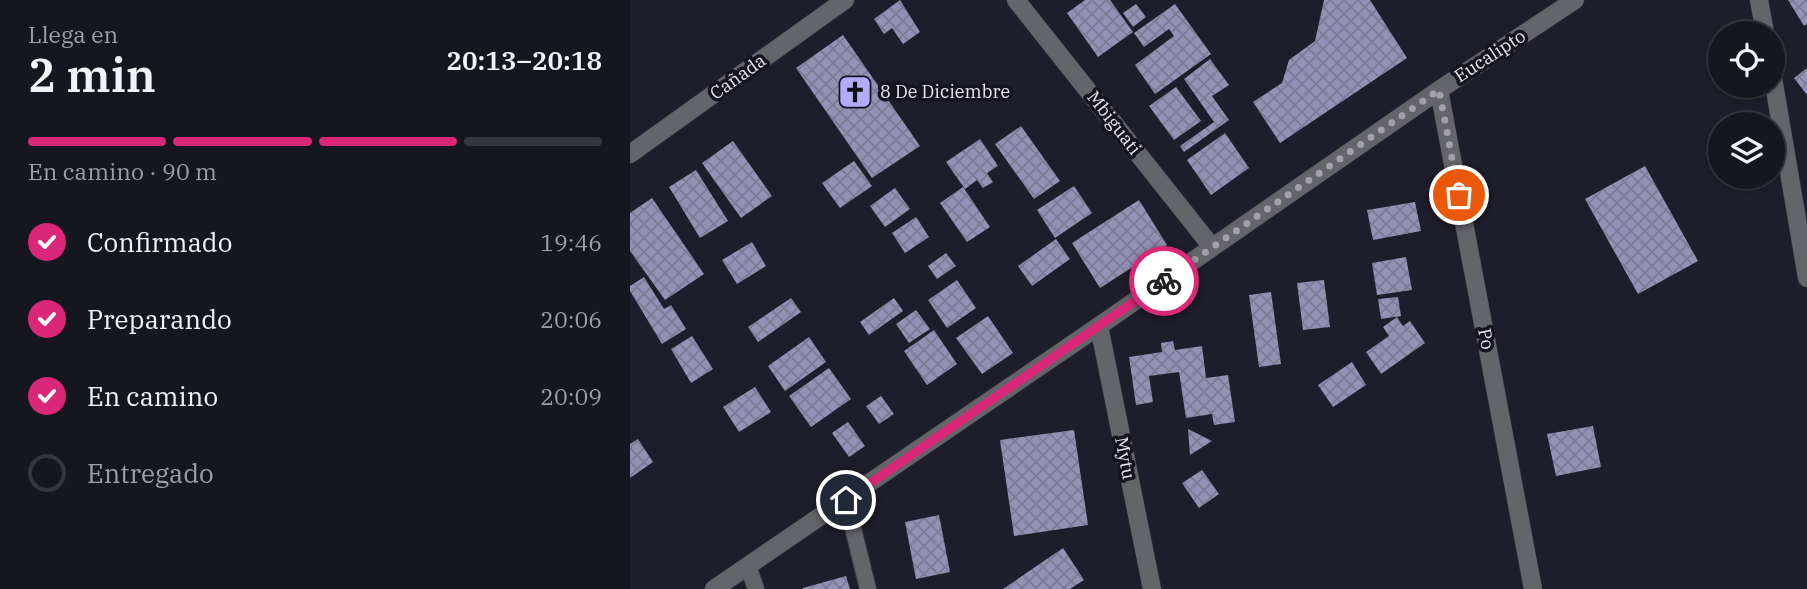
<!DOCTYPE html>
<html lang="es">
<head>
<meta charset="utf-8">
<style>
  body { margin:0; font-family:"IBM Plex Serif",serif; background:#1f1f29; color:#f1f3f6; height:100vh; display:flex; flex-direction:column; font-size:26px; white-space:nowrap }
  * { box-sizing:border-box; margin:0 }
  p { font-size:23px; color:#9e9fa5 }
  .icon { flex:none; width:38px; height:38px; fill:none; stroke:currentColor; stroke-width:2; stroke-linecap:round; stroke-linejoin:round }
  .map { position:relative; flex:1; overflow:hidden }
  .panel { display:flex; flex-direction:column; background:#161620; width:630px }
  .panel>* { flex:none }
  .controls { position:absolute; left:1078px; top:21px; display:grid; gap:14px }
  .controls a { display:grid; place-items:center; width:77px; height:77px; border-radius:50%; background:#161620; box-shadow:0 2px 5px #0004,0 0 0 2px #35353e; font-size:35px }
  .pin { position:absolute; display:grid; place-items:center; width:60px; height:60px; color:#fff; margin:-30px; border:4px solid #fff; border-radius:50%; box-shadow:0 2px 7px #0007 }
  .courier { position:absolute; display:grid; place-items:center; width:70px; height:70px; margin:-35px; border:5px solid #db2777; border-radius:50%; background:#fff; color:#222; box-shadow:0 2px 9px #0007 }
  .summary em { font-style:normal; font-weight:600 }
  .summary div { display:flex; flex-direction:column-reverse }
  .summary { display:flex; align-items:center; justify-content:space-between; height:119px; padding:0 28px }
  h1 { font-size:46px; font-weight:600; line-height:52px }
  .bar { display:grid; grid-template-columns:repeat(4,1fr); gap:10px 7px; align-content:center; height:84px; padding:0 28px }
  .bar i { height:9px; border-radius:5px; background:#35353e }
  .bar .current { background:#db2777 }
  .bar p { grid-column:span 4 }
  ol { padding:0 28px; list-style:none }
  li { display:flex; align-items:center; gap:21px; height:77px }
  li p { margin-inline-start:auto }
  li .icon { padding:7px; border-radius:50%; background:#db2777; color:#fff; stroke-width:4 }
  li:last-child { color:#9e9fa5 }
  li i { width:38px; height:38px; border:4px solid #35353e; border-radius:50% }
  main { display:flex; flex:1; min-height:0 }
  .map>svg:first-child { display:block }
  .building { fill:url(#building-cross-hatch) }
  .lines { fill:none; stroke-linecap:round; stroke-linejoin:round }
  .service-casing { stroke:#3a3947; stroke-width:18 }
  .minor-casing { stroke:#3a3947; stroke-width:19 }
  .tertiary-casing { stroke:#3a3947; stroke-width:19 }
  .service { stroke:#64646b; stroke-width:16 }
  .minor { stroke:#64646b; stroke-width:18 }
  .tertiary { stroke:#64646b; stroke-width:18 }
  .done { stroke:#a1a0ab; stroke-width:7; stroke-dasharray:0 12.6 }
  .route { stroke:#db2777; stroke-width:9 }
  .labels { text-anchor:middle; stroke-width:7; stroke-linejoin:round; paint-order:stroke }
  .street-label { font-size:18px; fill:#e7e6f0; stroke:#151421 }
  .poi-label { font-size:18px; fill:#e7e6f0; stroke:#151421; text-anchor:start }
</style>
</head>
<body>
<main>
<section class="panel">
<div class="summary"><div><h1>2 min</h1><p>Llega en</p></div><em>20:13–20:18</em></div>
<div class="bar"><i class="current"></i><i class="current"></i><i class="current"></i><i></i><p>En camino · 90 m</p></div>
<ol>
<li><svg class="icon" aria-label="check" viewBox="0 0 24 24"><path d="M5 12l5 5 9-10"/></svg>Confirmado<p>19:46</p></li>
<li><svg class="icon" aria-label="check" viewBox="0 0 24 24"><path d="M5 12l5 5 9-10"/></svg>Preparando<p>20:06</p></li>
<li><svg class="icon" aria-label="check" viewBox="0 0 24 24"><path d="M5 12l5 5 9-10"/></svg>En camino<p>20:09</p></li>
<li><i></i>Entregado</li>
</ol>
</section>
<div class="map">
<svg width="1177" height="589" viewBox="0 0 1177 589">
  <defs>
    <pattern id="building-cross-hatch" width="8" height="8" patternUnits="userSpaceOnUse" patternTransform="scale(1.75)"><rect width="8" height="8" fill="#9391b4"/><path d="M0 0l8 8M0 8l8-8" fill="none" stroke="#7c7a94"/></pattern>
  </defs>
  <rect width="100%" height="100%" fill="#1e1d2b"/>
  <!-- building -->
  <g class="building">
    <polygon points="270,0 290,32 273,44 262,28 254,34 244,19"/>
    <polygon points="455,0 480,0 503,32 468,57 437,13"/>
    <polygon points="694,0 740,0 777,58 650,143 623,102 652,83 659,60 685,41"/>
    <polygon points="1158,0 1177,0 1177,24 1174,26"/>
    <polygon points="506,4 516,17 503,27 493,13"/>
    <polygon points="545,4 581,54 525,94 505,65 544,36 539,29 514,47 504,33"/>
    <polygon points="213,35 290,146 242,178 166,68"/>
    <polygon points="580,59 599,85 582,96 599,120 554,152 550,146 584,122 554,79"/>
    <polygon points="1177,68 1177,95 1164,78"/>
    <polygon points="546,87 571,121 544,140 519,106"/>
    <polygon points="391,126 430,181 404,199 365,144"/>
    <polygon points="595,133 619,168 581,195 557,160"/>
    <polygon points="350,139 368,166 357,173 363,182 353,188 347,180 335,189 316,162"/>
    <polygon points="103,141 142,196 111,218 72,163"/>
    <polygon points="224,161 242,186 210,208 192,183"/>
    <polygon points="1015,166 1068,261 1008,294 955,199"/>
    <polygon points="66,170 98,221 70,238 39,187"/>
    <polygon points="444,186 462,213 425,238 407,210"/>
    <polygon points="333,187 360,227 337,242 310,203"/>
    <polygon points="265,188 280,209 255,227 240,206"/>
    <polygon points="22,198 74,274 35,300 0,251 0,213"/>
    <polygon points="509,200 537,245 470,288 442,243"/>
    <polygon points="785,202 791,231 743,240 737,210"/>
    <polygon points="286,217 299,237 275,253 262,233"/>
    <polygon points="426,239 440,259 402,286 388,266"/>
    <polygon points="122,242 136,266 107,284 92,260"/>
    <polygon points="316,253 326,266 307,279 298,266"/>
    <polygon points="776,257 782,290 747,295 742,263"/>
    <polygon points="14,277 34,309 41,305 56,329 32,344 0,291 0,286"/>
    <polygon points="327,280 346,308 317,328 298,300"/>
    <polygon points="694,280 700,327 673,330 667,283"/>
    <polygon points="641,292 651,364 629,367 619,295"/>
    <polygon points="768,297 771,316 751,319 748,299"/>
    <polygon points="161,298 171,312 128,342 118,327"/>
    <polygon points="264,298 273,311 239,335 230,322"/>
    <polygon points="286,310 300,329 279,343 266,324"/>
    <polygon points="358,316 383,353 352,374 326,338"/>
    <polygon points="767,317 773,326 780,321 795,343 751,374 736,352 759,336 753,327"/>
    <polygon points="304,330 327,364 297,385 274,351"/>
    <polygon points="62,336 83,369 61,383 41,349"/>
    <polygon points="179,337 196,362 155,391 138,366"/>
    <polygon points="543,341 545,350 572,346 576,378 598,375 605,422 584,425 582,414 556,418 549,372 519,376 523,402 506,405 499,357 532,352 531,343"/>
    <polygon points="722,362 736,385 703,407 688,385"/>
    <polygon points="199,368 221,399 181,427 159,396"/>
    <polygon points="125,387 141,412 109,432 93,407"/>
    <polygon points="251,396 264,414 249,424 236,406"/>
    <polygon points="218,422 235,446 219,457 202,433"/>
    <polygon points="963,426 971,467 926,476 917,434"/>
    <polygon points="558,429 582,441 560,455"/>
    <polygon points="444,430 458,525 384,536 370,440"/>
    <polygon points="8,439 23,462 0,478 0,444"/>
    <polygon points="572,470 589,494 569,508 552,483"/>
    <polygon points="309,515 320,572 286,579 275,522"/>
    <polygon points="433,548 454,580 440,589 373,589"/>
    <polygon points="216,576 220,589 173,589 173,588"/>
  </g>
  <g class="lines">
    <defs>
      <g id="service">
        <polyline points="216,500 238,589"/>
        <polyline points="118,566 126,589"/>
      </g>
      <g id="minor">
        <polyline points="386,0 582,247"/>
        <polyline points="1129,0 1135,33"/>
        <polyline points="1143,78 1177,278"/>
        <polyline points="809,90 945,0"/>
        <polyline points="0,154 215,0"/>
        <polyline points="469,326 522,589"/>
      </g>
      <polyline id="tertiary" points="84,589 469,326 809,90 903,589"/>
    </defs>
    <!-- service casing -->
    <use href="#service" class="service-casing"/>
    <!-- minor casing -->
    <use href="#minor" class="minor-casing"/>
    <!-- tertiary casing -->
    <use href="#tertiary" class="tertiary-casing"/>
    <!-- service -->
    <use href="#service" class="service"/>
    <!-- minor -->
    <use href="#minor" class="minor"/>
    <!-- tertiary -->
    <use href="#tertiary" class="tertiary"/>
  </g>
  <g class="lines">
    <!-- done -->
    <polyline class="done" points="534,281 809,90 829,195"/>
    <!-- route -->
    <polyline class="route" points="216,500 534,281"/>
  </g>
  <!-- icons -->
  <defs>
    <symbol id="church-square" viewBox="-11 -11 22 22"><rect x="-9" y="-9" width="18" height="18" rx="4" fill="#b3acf9" stroke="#151421"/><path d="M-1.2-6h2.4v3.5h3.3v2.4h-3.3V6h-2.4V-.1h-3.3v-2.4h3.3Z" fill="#111"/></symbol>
  </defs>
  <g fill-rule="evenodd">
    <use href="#church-square" x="206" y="73" width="38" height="38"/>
  </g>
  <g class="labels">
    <!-- street labels -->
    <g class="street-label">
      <text transform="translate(860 56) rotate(-33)" y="6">Eucalipto</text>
      <text transform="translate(108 77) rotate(-36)" y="6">Cañada</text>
      <text transform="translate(484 123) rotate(52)" y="6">Mbiguati</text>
      <text transform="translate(856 339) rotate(79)" y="6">Po</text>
      <text transform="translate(495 458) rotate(79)" y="6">Mytu</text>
    </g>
    <!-- poi labels -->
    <g class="poi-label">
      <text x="250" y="98">8 De Diciembre</text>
    </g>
  </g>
</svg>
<div class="controls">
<a><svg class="icon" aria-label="locate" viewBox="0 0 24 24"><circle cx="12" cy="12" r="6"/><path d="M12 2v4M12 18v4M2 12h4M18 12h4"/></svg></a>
<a><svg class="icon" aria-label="layers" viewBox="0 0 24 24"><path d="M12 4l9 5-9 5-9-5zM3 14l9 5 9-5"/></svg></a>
</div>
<div class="pin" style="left:829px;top:195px;background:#ea580c"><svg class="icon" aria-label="bag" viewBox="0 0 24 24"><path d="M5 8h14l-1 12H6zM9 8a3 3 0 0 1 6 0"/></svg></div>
<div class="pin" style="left:216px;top:500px;background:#1f2937"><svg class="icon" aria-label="home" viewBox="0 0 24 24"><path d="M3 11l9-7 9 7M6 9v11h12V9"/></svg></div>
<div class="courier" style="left:534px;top:281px"><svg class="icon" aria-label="bike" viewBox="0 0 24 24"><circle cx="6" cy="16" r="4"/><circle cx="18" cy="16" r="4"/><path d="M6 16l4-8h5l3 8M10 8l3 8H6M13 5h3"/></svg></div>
</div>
</main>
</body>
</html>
